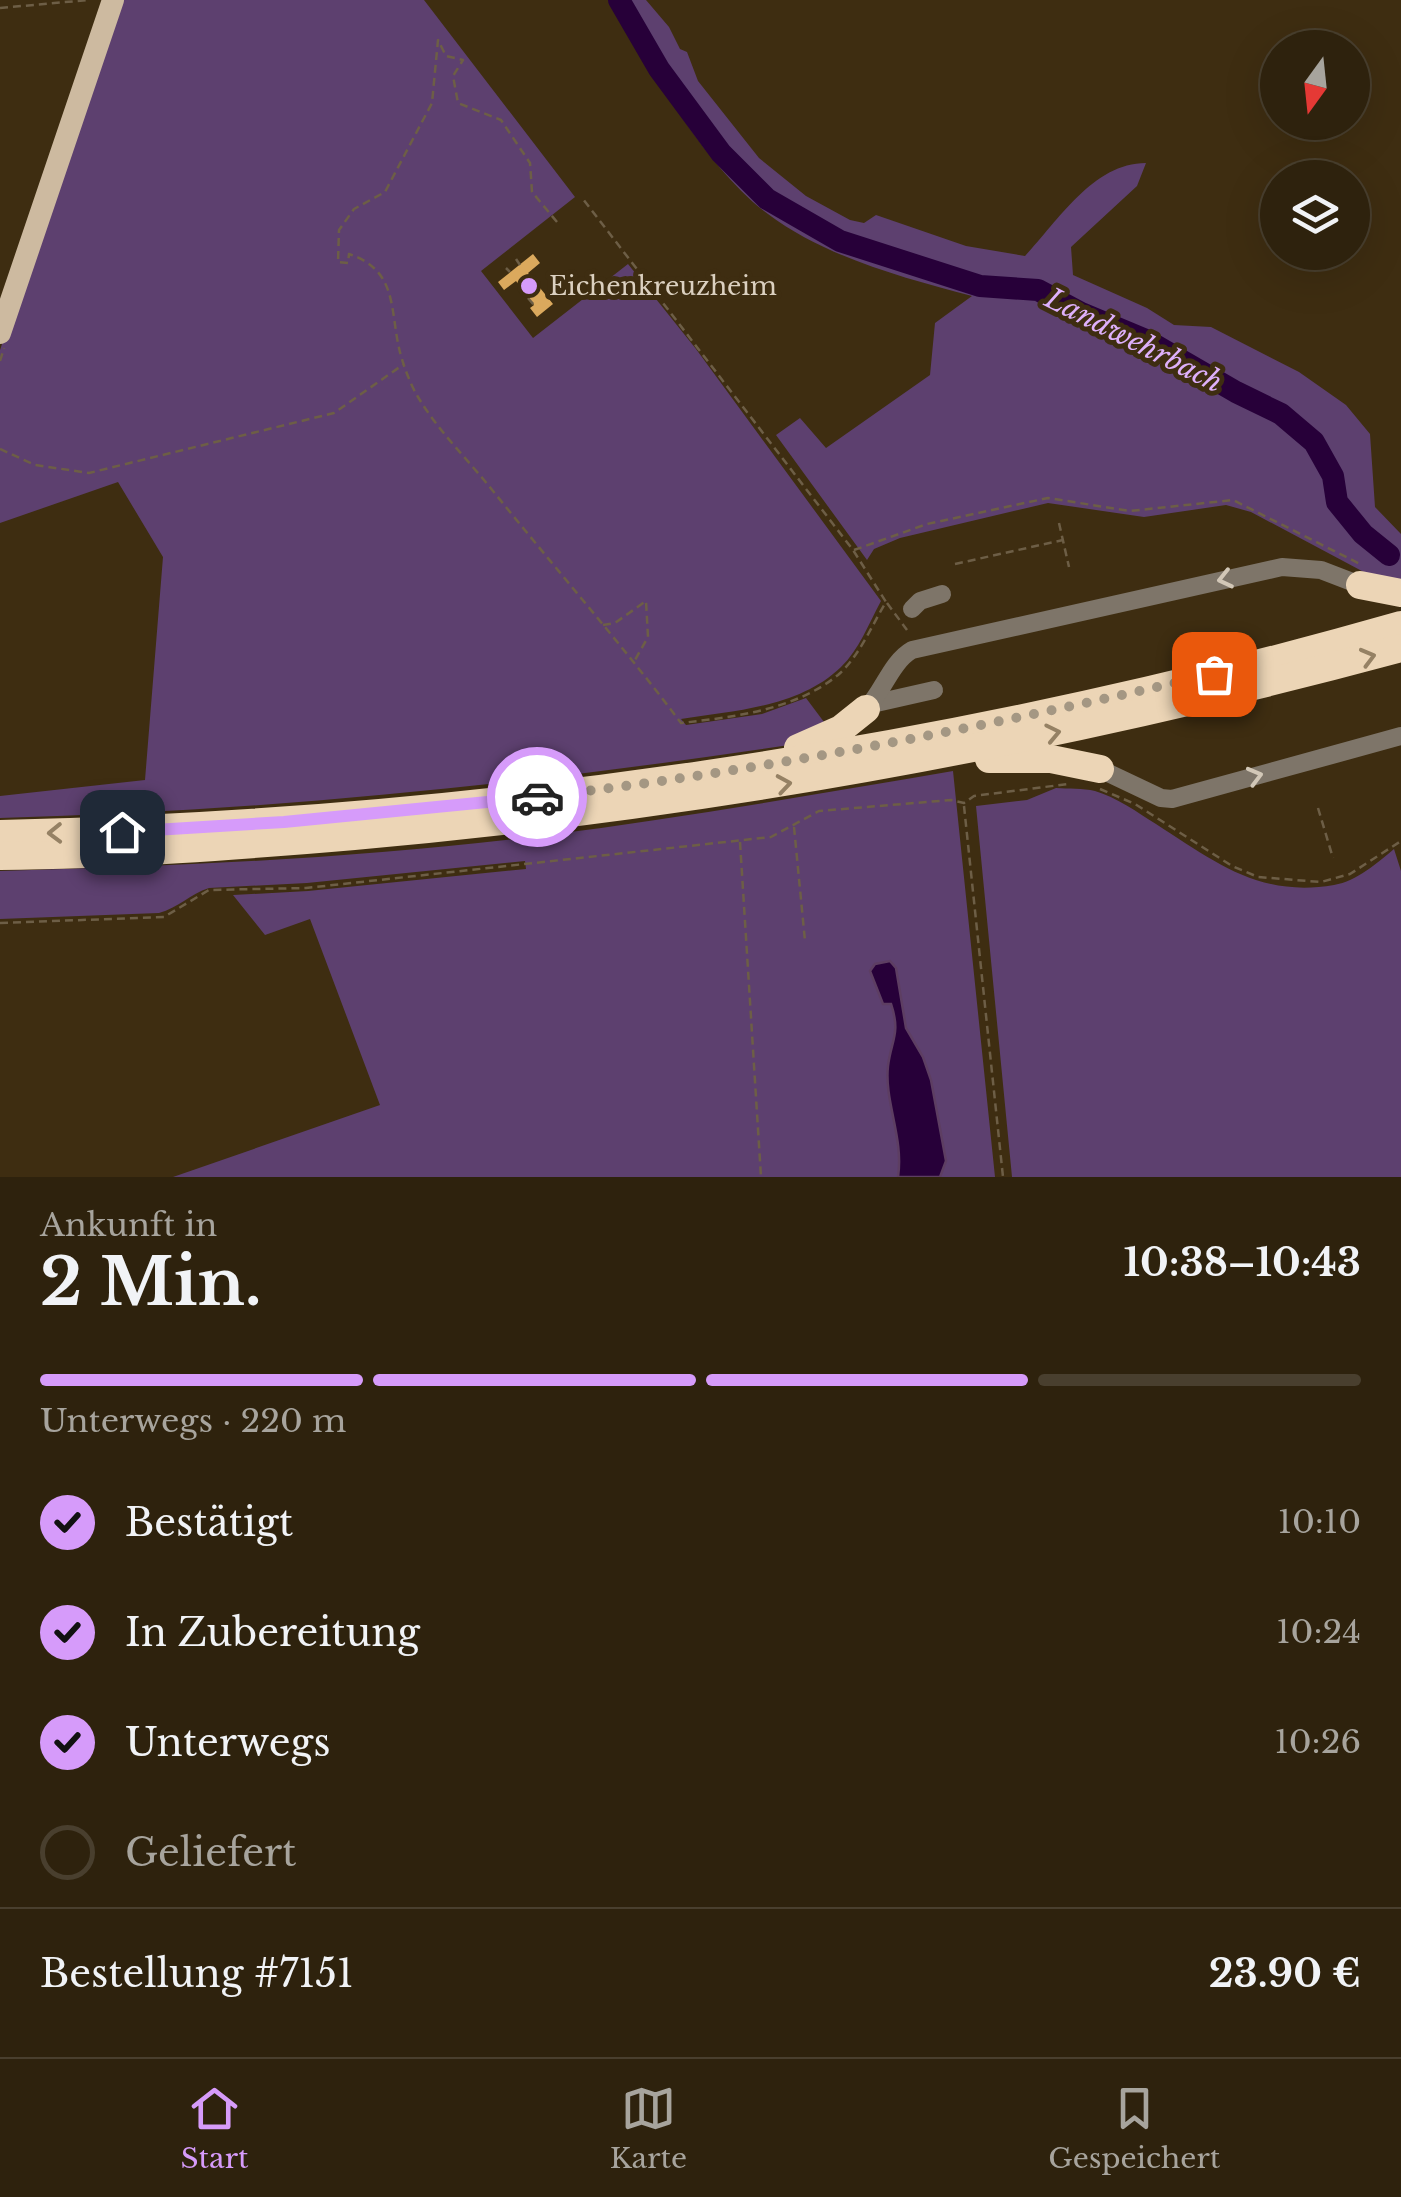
<!DOCTYPE html>
<html lang="de">
<head>
<meta charset="utf-8">
<style>
  body { margin:0; font-family:"Libre Baskerville",serif; background:#362a16; color:#f1f3f6; height:100vh; display:flex; flex-direction:column; font-size:38px; white-space:nowrap }
  * { box-sizing:border-box; margin:0 }
  p { font-size:32px; color:#a7a49d }
  .icon { flex:none; width:55px; height:55px; fill:none; stroke:currentColor; stroke-width:2; stroke-linecap:round; stroke-linejoin:round }
  .map { position:relative; height:1177px; overflow:hidden }
  .panel { display:flex; flex-direction:column; background:#2e220d; flex:1 }
  .panel>* { flex:none }
  .needle { width:65px; rotate:195deg }
  .fabs { position:absolute; left:1260px; top:30px; display:grid; gap:20px }
  .fabs a { display:grid; place-items:center; width:110px; height:110px; border-radius:50%; background:#2e220d; box-shadow:0 10px 40px #0002,0 0 0 2px #493f2e; font-size:50px }
  .pin { position:absolute; display:grid; place-items:center; width:85px; height:85px; color:#fff; margin:-42px; border-radius:20px; box-shadow:0 5px 15px #0006 }
  .courier { position:absolute; display:grid; place-items:center; width:100px; height:100px; margin:-50px; border:8px solid #d69bfa; border-radius:50%; background:#fff; color:#222; box-shadow:0 2px 12px #0007 }
  .headline em { font-style:normal; font-weight:700 }
  .headline div { display:flex; flex-direction:column-reverse }
  .headline { display:flex; align-items:center; justify-content:space-between; height:170px; padding:0 40px }
  h1 { font-size:65px; font-weight:700; line-height:75px }
  .bar { display:grid; grid-template-columns:repeat(4,1fr); gap:15px 10px; align-content:center; height:120px; padding:0 40px }
  .bar i { height:12px; border-radius:8px; background:#493f2e }
  .bar .active { background:#d69bfa }
  .bar p { grid-column:span 4 }
  .line { display:flex; align-items:center; gap:25px; padding:0 40px; border-top:2px solid #493f2e }
  .line div { flex:1 }
  ol { padding:0 40px; list-style:none }
  li { display:flex; align-items:center; gap:30px; height:110px }
  li p { margin-inline-start:auto }
  li .icon { padding:10px; border-radius:50%; background:#d69bfa; color:#111; stroke-width:4 }
  li:last-child { color:#a7a49d }
  li i { width:55px; height:55px; border:5px solid #493f2e; border-radius:50% }
  .tab-bar { display:flex; justify-content:space-around; align-items:center; height:140px; border-top:2px solid #493f2e; background:#2e220d; font-size:28px; color:#a7a49d }
  .tab-bar a { display:grid; justify-items:center; gap:5px }
  .tab-bar .active { color:#d69bfa }
  .map>svg:first-child { display:block }
  .green { fill:#5d406f }
  .water { fill:#270039; stroke:#5d3e62; stroke-width:2.5 }
  .lines { fill:none; stroke-linecap:round; stroke-linejoin:round }
  .river { stroke:#270039; stroke-width:22 }
  .building { fill:#dba95d }
  .path { stroke:#6d5e46; stroke-width:2.5; stroke-dasharray:8 5; stroke-linecap:butt }
  .minor { stroke:#7e7569; stroke-width:18 }
  .major { stroke:#cdbaa0; stroke-width:22 }
  .highway { stroke:#ecd5b6; stroke-width:28 }
  .oneway { stroke:#d2c7b7 }
  .oneway2 { stroke:#958164 }
  .done { stroke:#a49783; stroke-width:10; stroke-dasharray:0 18 }
  .route { stroke:#d69bfa; stroke-width:12 }
  .poi-dot { fill:#d69bfa; stroke:#3e2d11; stroke-width:4 }
  .labels { text-anchor:middle; stroke-width:10; stroke-linejoin:round; paint-order:stroke }
  .poi-label { font-size:25px; fill:#dbd0c0; stroke:#3e2d11; text-anchor:start }
  .water-label { font-size:28px; font-style:italic; fill:#deb0fb; stroke:#3e2d11 }
</style>
</head>
<body>
<div class="map">
<svg width="1401" height="1177" viewBox="0 0 1401 1177">
  <rect width="100%" height="100%" fill="#3e2d11"/>
  <!-- green -->
  <g class="green">
    <path d="M118 0H424L575 197 481 271 533 338 628 264 696 349 881 601C869 623 859 650 841 667 800 707 734 711 681 719L686 725 762 714 806 698 830 730 796 744C532 784 267 811 0 818V796L145 780 163 557 118 482 0 523V350Z"/>
    <path d="M610 0H646L669 27 680 49 687 52 698 81 759 158 806 196 850 220 864 223 876 215 966 246 1025 256C1058 221 1093 163 1146 163L1137 186 1071 247 1073 275 1147 308 1174 325 1211 327 1299 372 1346 405 1370 434 1375 507 1401 534V586L1375 578 1251 512 1226 505 1144 517 1048 503 900 538 874 549 867 560 776 435 800 418 826 448 930 375 935 323 972 296C904 278 825 257 768 214 707 169 648 66 610 0Z"/>
    <path d="M953 771 995 1177H940L946 1161 931 1080 923 1057 906 1028 896 968 891 1004 895 1017V1046L888 1066 901 1155 898 1177H173L380 1105 310 919 265 935 233 895 308 891 526 869 525 861 307 883 209 888C190 894 178 908 159 913L0 919V871C182 866 365 858 547 835 682 818 817 794 953 771Z"/>
    <path d="M1056 788C1068 789 1083 788 1095 791 1116 797 1137 812 1156 824 1215 862 1260 898 1334 885 1357 881 1377 863 1394 849L1401 871V1177H1012L976 806 1027 800Z"/>
  </g>
  <!-- water -->
  <path class="water" d="M890 961 896 968 906 1028 923 1057 931 1080 946 1161 940 1177H898C904 1138 884 1101 888 1066 891 1040 901 1034 891 1004H883L870 971 875 964Z"/>
  <g class="lines">
    <!-- river -->
    <polyline class="river" points="619,0 659,69 721,153 767,199 840,241 980,286 1038,290 1081,313 1148,341 1236,392 1281,414 1314,442 1333,476 1337,502 1363,534 1389,555"/>
  </g>
  <!-- building -->
  <polygon class="building" points="533,254 540,263 528,273 553,304 537,317 530,308 534,305 516,281 504,290 498,282"/>
  <g class="lines">
    <!-- path -->
    <g class="path">
      <polyline points="0,8 88,0"/>
      <path d="M557 222 532 192 530 163 501 120 458 103 453 76 463 60 446 56 438 40 432 103 385 192 354 209 339 230 338 262 348 263 349 254C397 270 390 308 399 348 402 362 410 384 418 397 437 429 466 458 489 486 553 566 620 642 681 723 734 717 795 710 838 675 859 657 872 625 886 602L853 550 583 199"/>
      <polyline points="516,259 520,265"/>
      <polyline points="506,268 510,272"/>
      <polyline points="528,298 534,305"/>
      <polyline points="549,299 554,295"/>
      <polyline points="0,361 4,348"/>
      <polyline points="0,449 35,465 89,473 334,413 404,364"/>
      <polyline points="1059,523 1069,567"/>
      <polyline points="854,550 927,524 1048,498 1130,511 1233,500 1362,565"/>
      <polyline points="955,564 1063,540"/>
      <polyline points="887,603 907,630"/>
      <polyline points="603,625 615,623 646,601 648,637 635,660"/>
      <polyline points="1100,789 1135,804 1232,866 1258,877 1321,882 1350,874 1401,841"/>
      <polyline points="964,806 1003,1177"/>
      <polyline points="1318,808 1333,858"/>
      <polyline points="794,827 805,941"/>
      <polyline points="740,842 761,1177"/>
      <polyline points="0,923 164,917 209,890 306,888 771,837 819,811 951,800 964,803 974,796 1068,784"/>
    </g>
    <!-- minor -->
    <g class="minor">
      <polyline points="912,609 920,601 942,594"/>
      <polyline points="872,704 934,690"/>
      <path d="M866 709C883 692 891 662 912 650L1282 567 1321 570 1360 585"/>
      <polyline points="1100,769 1161,798 1172,799 1401,736"/>
    </g>
    <!-- major -->
    <polyline class="major" points="0,333 113,0"/>
    <!-- highway -->
    <g class="highway">
      <polyline points="1360,585 1401,593"/>
      <polyline points="798,748 841,729 866,709"/>
      <polyline points="989,759 1051,759 1100,769"/>
      <path d="M0 834C473 823 946 755 1401 625"/>
      <path d="M0 856C118 855 237 846 354 836 709 805 1057 741 1401 648"/>
    </g>
  </g>
  <!-- one-way arrows -->
  <defs><path id="oneway-chevron" d="M-2-3.5L2.5 0L-2 3.5" fill="none" stroke-width="1.6" stroke-linecap="round" stroke-linejoin="round" transform="scale(2.5)"/></defs>
  <g class="oneway">
    <use href="#oneway-chevron" transform="translate(1225 579) rotate(167)"/>
    <use href="#oneway-chevron" transform="translate(1255 776) rotate(-15)"/>
  </g>
  <g class="oneway2">
    <use href="#oneway-chevron" transform="translate(1368 657) rotate(-15)"/>
    <use href="#oneway-chevron" transform="translate(1053 733) rotate(-12)"/>
    <use href="#oneway-chevron" transform="translate(784 784) rotate(-9)"/>
    <use href="#oneway-chevron" transform="translate(55 833) rotate(179)"/>
  </g>
  <g class="lines">
    <!-- done -->
    <path class="done" d="M537 797C765 771 990 726 1214 674"/>
    <!-- route -->
    <polyline class="route" points="122,832 284,822 537,797"/>
  </g>
  <!-- markers -->
  <circle class="poi-dot" cx="529" cy="286" r="10"/>
  <g class="labels">
    <!-- poi labels -->
    <g class="poi-label">
      <text x="549" y="295">Eichenkreuzheim</text>
    </g>
    <!-- water labels -->
    <g class="water-label">
      <text transform="translate(1134 340) rotate(27)" y="10">Landwehrbach</text>
    </g>
  </g>
</svg>
<div class="fabs">
<a><svg class="needle" viewBox="-14 -14 28 28"><path d="M0-13l5 13h-10z" fill="#e53935"/><path d="M0 13l5-13h-10z" fill="#a7a49d"/></svg></a>
<a><svg class="icon" aria-label="layers" viewBox="0 0 24 24"><path d="M12 4l9 5-9 5-9-5zM3 14l9 5 9-5"/></svg></a>
</div>
<div class="pin" style="left:1214px;top:674px;background:#ea580c"><svg class="icon" aria-label="bag" viewBox="0 0 24 24"><path d="M5 8h14l-1 12H6zM9 8a3 3 0 0 1 6 0"/></svg></div>
<div class="pin" style="left:122px;top:832px;background:#1f2937"><svg class="icon" aria-label="home" viewBox="0 0 24 24"><path d="M3 11l9-7 9 7M6 9v11h12V9"/></svg></div>
<div class="courier" style="left:537px;top:797px"><svg class="icon" aria-label="car" viewBox="0 0 24 24"><path d="M5 17H2v-5l4-1 3-4h7l3 4 3 1v5h-3M9 17h6M6 11h13"/><circle cx="7" cy="17" r="2"/><circle cx="17" cy="17" r="2"/></svg></div>
</div>
<section class="panel">
<div class="headline"><div><h1>2 Min.</h1><p>Ankunft in</p></div><em>10:38–10:43</em></div>
<div class="bar"><i class="active"></i><i class="active"></i><i class="active"></i><i></i><p>Unterwegs · 220 m</p></div>
<ol>
<li><svg class="icon" aria-label="check" viewBox="0 0 24 24"><path d="M5 12l5 5 9-10"/></svg>Bestätigt<p>10:10</p></li>
<li><svg class="icon" aria-label="check" viewBox="0 0 24 24"><path d="M5 12l5 5 9-10"/></svg>In Zubereitung<p>10:24</p></li>
<li><svg class="icon" aria-label="check" viewBox="0 0 24 24"><path d="M5 12l5 5 9-10"/></svg>Unterwegs<p>10:26</p></li>
<li><i></i>Geliefert</li>
</ol>
<div class="line" style="height:130px"><div>Bestellung #7151</div><b>23.90 €</b></div>
</section>
<nav class="tab-bar">
<a class="active"><svg class="icon" aria-label="home" viewBox="0 0 24 24"><path d="M3 11l9-7 9 7M6 9v11h12V9"/></svg>Start</a>
<a><svg class="icon" aria-label="map" viewBox="0 0 24 24"><path d="M3 6l6-2 6 2 6-2v14l-6 2-6-2-6 2zM9 4v14M15 6v14"/></svg>Karte</a>
<a><svg class="icon" aria-label="saved" viewBox="0 0 24 24"><path d="M7 4h10v16l-5-4-5 4z"/></svg>Gespeichert</a>
</nav>
</body>
</html>
